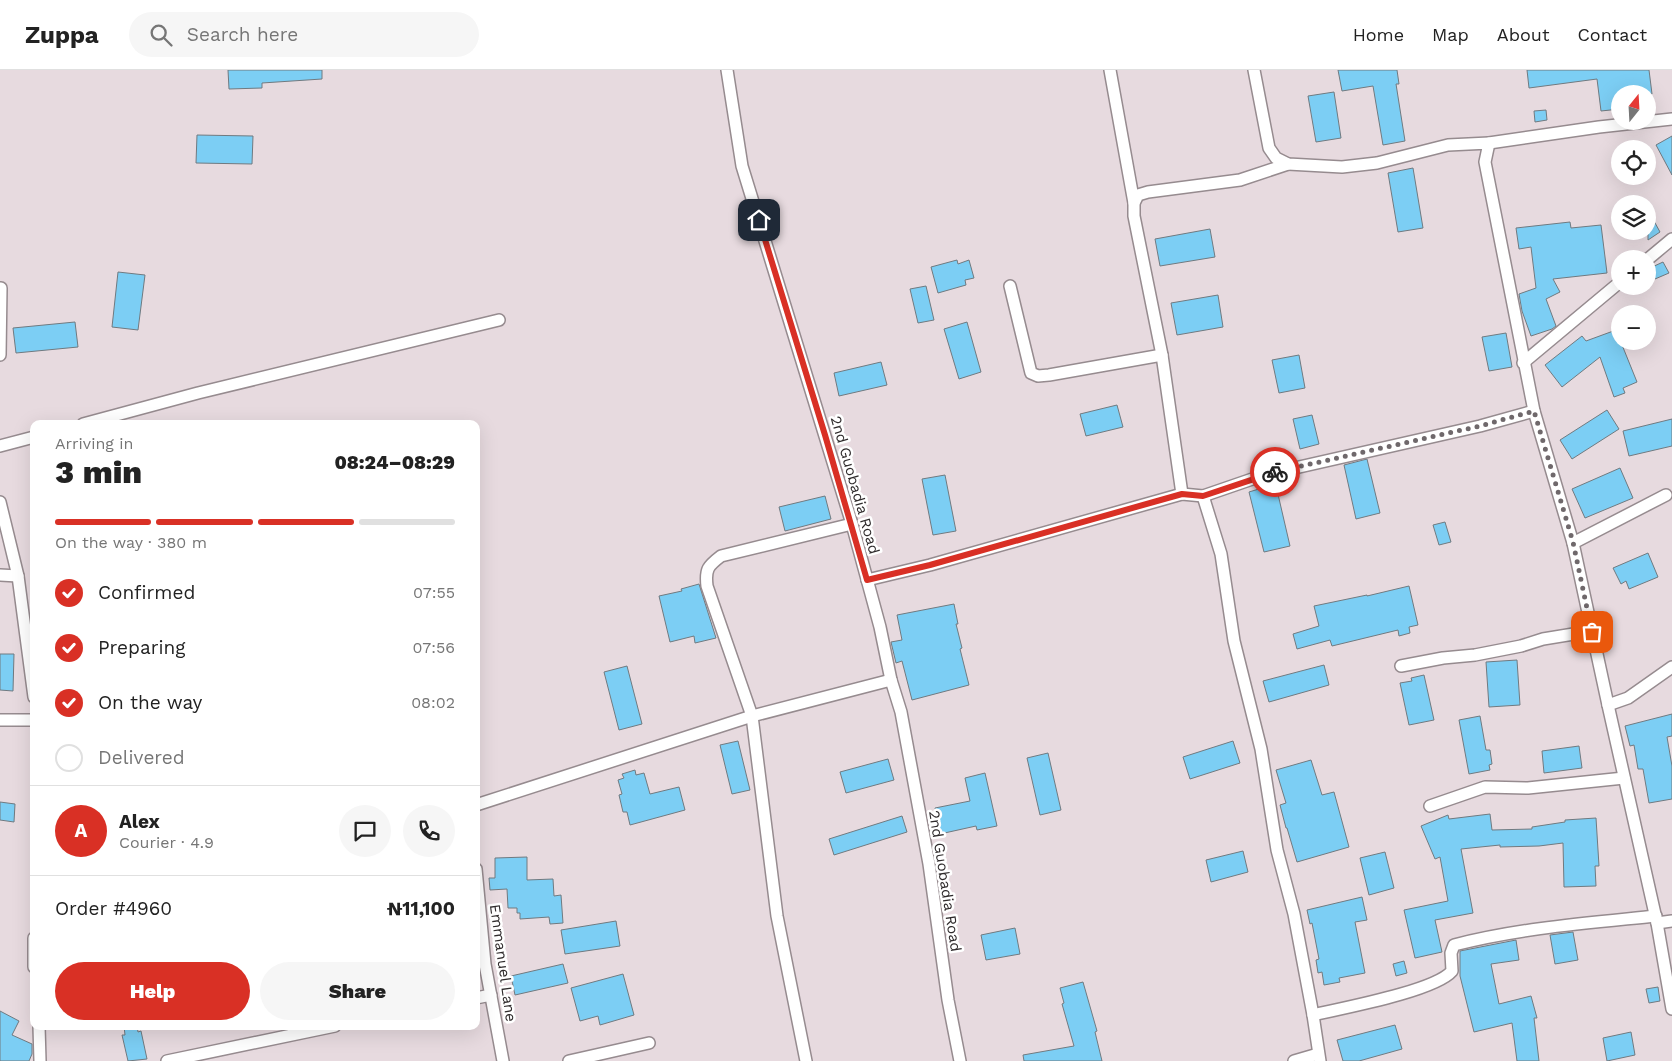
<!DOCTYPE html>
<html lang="en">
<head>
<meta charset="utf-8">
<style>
  body { margin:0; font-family:"Work Sans",sans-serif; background:#f6f6f6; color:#222; height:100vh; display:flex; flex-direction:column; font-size:19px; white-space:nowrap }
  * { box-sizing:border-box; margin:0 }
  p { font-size:16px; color:#767676 }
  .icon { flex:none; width:28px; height:28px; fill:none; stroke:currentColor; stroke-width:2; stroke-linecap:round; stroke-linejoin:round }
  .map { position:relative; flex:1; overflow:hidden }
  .side { position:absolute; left:30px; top:350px; width:450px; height:610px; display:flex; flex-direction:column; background:#fff; border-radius:10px; box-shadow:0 5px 20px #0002 }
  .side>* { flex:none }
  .needle { width:32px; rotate:18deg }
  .buttons { position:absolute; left:1611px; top:15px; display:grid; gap:10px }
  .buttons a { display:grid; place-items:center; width:45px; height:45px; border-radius:50%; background:#fff; box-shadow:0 5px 20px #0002; font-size:25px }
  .pin { position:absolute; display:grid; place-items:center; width:42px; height:42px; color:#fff; margin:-21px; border-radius:10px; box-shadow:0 2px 8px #0006 }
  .courier { position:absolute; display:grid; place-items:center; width:50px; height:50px; margin:-25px; border:4px solid #d93025; border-radius:50%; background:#fff; color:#222; box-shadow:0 1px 6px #0007 }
  .headline em { font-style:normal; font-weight:800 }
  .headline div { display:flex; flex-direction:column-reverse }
  .headline { display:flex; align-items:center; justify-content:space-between; height:85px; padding:0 25px }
  h1 { font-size:32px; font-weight:800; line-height:38px }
  .bar { display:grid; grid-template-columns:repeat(4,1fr); gap:8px 5px; align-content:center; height:60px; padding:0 25px }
  .bar i { height:6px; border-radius:4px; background:#e0e0e0 }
  .bar .selected { background:#d93025 }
  .bar p { grid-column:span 4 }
  .line { display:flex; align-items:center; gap:12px; padding:0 25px; border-top:1px solid #e0e0e0 }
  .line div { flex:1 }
  .round { display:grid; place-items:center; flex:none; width:52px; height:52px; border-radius:26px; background:#f6f6f6 }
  ol { padding:0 25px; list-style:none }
  li { display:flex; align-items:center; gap:15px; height:55px }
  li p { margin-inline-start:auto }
  li .icon { padding:5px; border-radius:50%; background:#d93025; color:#fff; stroke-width:4 }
  li:last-child { color:#767676 }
  li i { width:28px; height:28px; border:2px solid #e0e0e0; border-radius:50% }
  .action { display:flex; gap:10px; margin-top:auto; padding:10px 25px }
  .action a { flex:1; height:58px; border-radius:30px; background:#d93025; color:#fff; font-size:20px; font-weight:800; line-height:58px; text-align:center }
  .action a+a { background:#f6f6f6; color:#222 }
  header { display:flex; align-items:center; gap:30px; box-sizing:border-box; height:70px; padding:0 25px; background:#fff; border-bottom:1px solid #e0e0e0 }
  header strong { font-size:24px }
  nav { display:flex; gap:28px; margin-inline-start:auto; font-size:18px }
  .search { width:350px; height:45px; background:#f6f6f6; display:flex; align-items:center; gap:12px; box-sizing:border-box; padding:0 18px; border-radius:28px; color:#767676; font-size:19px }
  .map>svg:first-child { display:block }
  .building { fill:#7ccef4; stroke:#707a80 }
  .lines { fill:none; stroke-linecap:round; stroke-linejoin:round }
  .minor-casing { stroke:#968b8f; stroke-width:14 }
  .minor { stroke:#fff; stroke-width:11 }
  .done { stroke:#6f686b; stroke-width:5; stroke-dasharray:0 9 }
  .route { stroke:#d93025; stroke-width:6 }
  .labels { text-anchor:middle; stroke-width:5; stroke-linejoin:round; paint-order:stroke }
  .street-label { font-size:15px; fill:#2f2b2c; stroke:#fff }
</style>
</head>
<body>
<header>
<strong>Zuppa</strong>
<div class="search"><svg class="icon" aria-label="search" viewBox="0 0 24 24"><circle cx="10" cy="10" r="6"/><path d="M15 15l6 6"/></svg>Search here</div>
<nav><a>Home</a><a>Map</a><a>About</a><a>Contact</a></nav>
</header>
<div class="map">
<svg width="1672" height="991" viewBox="0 0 1672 991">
  <rect width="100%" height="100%" fill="#e7dadf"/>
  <!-- building -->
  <g class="building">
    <polygon points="228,0 322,0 322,9 262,13 262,18 229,19"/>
    <polygon points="1338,0 1397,0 1399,14 1396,14 1405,71 1383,75 1373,16 1342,21"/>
    <polygon points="1527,0 1649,0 1652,24 1620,24 1620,39 1601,41 1597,9 1529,18"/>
    <polygon points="1334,22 1341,68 1316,72 1308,26"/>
    <polygon points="1546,40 1547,50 1535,52 1534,41"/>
    <polygon points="197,65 253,66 252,94 196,93"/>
    <polygon points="1672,66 1672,105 1656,75"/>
    <polygon points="1413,98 1423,158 1398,162 1388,103"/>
    <polygon points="1648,140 1660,162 1648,170"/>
    <polygon points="1570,152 1571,158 1601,155 1607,203 1553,209 1560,222 1546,229 1556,256 1552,259 1531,266 1522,241 1519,224 1536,218 1531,177 1519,179 1516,158"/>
    <polygon points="1210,159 1215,187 1160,196 1155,169"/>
    <polygon points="957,190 958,194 969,190 974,208 965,210 966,215 938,223 931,197"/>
    <polygon points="1663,192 1669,203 1655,209 1650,198"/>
    <polygon points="118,202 145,205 138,260 112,257"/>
    <polygon points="926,216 934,250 918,253 910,219"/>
    <polygon points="1218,225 1223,257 1177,265 1171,233"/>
    <polygon points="75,252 78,277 16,283 13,258"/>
    <polygon points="967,252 981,302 959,309 944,259"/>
    <polygon points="1616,260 1637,312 1623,318 1625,323 1614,327 1600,287 1562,317 1545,295 1582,266 1586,271"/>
    <polygon points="1506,263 1512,297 1489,301 1482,267"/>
    <polygon points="1299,285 1305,318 1279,323 1272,290"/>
    <polygon points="881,292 887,315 839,326 834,303"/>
    <polygon points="1117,335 1123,357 1086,366 1080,344"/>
    <polygon points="1607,340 1619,359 1572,389 1560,370"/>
    <polygon points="1312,345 1319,374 1300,379 1293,349"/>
    <polygon points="1672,349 1672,376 1629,386 1623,361"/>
    <polygon points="1367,389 1380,443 1356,449 1344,395"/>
    <polygon points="1620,398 1633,428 1585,448 1572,419"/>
    <polygon points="945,405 956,461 933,465 922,409"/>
    <polygon points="1262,418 1263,423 1277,420 1290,476 1264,482 1249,422"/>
    <polygon points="825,426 831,449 785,461 779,437"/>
    <polygon points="1445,452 1451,472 1439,475 1433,455"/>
    <polygon points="1648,483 1658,507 1629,519 1626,511 1621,514 1613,498"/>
    <polygon points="699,514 716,568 695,573 694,566 670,572 659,526 682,521 681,519"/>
    <polygon points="1409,516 1418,555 1409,557 1410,563 1399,566 1398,560 1332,576 1330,570 1297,579 1293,564 1319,556 1314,536 1367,525 1367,526"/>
    <polygon points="954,534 958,554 956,554 962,578 960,579 969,615 912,630 902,591 896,593 891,572 902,570 897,545"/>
    <polygon points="0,584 14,584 13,621 0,620"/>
    <polygon points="1517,590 1520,635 1489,637 1486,592"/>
    <polygon points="1324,595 1329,615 1269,632 1263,611"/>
    <polygon points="627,596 642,654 619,660 604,602"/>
    <polygon points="1424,605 1434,650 1409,655 1400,613 1412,611 1411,608"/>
    <polygon points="1672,644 1672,666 1667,667 1672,696 1672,729 1649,733 1643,699 1638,699 1634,675 1630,676 1625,656"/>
    <polygon points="1480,646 1486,680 1490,680 1492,694 1489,695 1490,700 1469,704 1459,650"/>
    <polygon points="738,671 750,720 732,724 720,675"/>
    <polygon points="1233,671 1240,693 1190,709 1183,687"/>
    <polygon points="1579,676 1582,698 1544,703 1542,681"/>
    <polygon points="1048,683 1061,740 1040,745 1027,688"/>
    <polygon points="888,689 894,710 846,723 840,702"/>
    <polygon points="1311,690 1322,725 1334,722 1349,777 1297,792 1287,758 1286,758 1280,735 1286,733 1276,700"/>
    <polygon points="635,700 636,705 644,703 650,724 679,717 685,740 630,755 627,742 623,742 619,725 622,724 618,710 624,708 622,704"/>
    <polygon points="985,703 997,756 977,760 976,756 940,764 935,738 970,731 965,708"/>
    <polygon points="0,732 15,734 14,752 0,750"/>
    <polygon points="1490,744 1492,760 1532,759 1532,757 1565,752 1565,750 1596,748 1599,796 1595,796 1596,816 1564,817 1563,773 1539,776 1500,777 1500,775 1461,779 1473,843 1435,850 1442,882 1415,888 1404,840 1448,831 1440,787 1435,789 1421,756 1448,745 1449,749"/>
    <polygon points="902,746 907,762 834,785 829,769"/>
    <polygon points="1243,781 1248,802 1211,812 1206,790"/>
    <polygon points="1385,782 1394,818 1369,825 1360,788"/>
    <polygon points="527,787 527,810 553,809 554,826 561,825 563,853 550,854 549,847 520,849 520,843 517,843 517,838 508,838 507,819 490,820 489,808 495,808 495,788"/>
    <polygon points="1362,827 1367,850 1355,852 1365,903 1339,908 1340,912 1324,915 1322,902 1318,903 1316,890 1319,889 1312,853 1310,854 1307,840"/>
    <polygon points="616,851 620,876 565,884 561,860"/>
    <polygon points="1015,858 1020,884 986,890 981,865"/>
    <polygon points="1573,862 1578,890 1555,894 1550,865"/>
    <polygon points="1516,870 1519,890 1491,894 1499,934 1531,926 1537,948 1534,948 1539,991 1517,991 1512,953 1474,962 1460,906 1460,881"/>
    <polygon points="1404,891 1407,903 1396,906 1393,894"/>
    <polygon points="563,894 568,913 515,925 511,906"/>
    <polygon points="623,904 634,945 600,955 598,946 580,951 571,918"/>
    <polygon points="1083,912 1097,961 1095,962 1102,991 1024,991 1023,985 1074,976 1062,934 1064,933 1060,918"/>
    <polygon points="1658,917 1660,931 1649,933 1646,919"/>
    <polygon points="0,941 19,951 12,965 32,974 32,984 29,991 0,991"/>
    <polygon points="1395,955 1402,979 1359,991 1343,991 1337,970"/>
    <polygon points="124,956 137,956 138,962 141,961 147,989 128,991 122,965 125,965"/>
    <polygon points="1631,962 1635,985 1607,991 1603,968"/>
  </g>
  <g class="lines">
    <defs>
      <g id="minor">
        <polyline points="727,0 742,96 852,454 880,557 891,610 901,642 929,794 948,930 960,991"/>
        <polyline points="1110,0 1134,133"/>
        <polyline points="1254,0 1269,78 1276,88 1288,94 1342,97 1377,93 1448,75 1489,73 1485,92 1534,341 1573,473 1608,635 1657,853 1672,939"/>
        <polyline points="1489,73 1599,57 1672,49"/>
        <polyline points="1648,189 1672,169"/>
        <polyline points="1010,216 1031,303 1038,306 1049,305 1162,285"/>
        <polyline points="0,285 1,218"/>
        <polyline points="1523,293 1620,212"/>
        <polyline points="83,354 198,323 499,250"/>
        <polyline points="0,376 34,367"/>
        <polyline points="1182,424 1162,285 1134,146 1134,133 1138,125 1148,122 1240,110 1288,94"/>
        <polyline points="1203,426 1221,484 1234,571 1261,679 1277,780 1294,844 1313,945 1320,991"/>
        <polyline points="0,432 18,506 34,627"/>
        <polyline points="1573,473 1666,425"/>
        <polyline points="0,505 18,506"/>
        <polyline points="867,510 930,495 1182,424 1203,426 1264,405 1480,356 1534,341"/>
        <polyline points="1401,596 1443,588 1475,585 1521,576 1543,569 1592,561"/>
        <polyline points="1608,635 1628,628 1672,597"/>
        <polyline points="0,650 34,650"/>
        <polyline points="476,735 752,646 891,610"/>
        <polyline points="1430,736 1485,717 1528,718 1624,708"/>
        <polyline points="476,799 485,894 503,991"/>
        <polyline points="1657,853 1672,851"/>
        <polyline points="34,868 34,897"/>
        <polyline points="476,928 491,925"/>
        <path d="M1313 945C1343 938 1435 921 1452 901L1451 883 1454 875C1520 858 1588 853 1656 846"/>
        <polyline points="39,956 40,991"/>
        <polyline points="167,991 335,956"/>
        <polyline points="569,991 649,973"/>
        <path d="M806 991 777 846 752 646 707 516C705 499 708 496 721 486L852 454"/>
        <polyline points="1294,991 1318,984"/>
      </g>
    </defs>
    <!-- minor casing -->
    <use href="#minor" class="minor-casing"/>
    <!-- minor -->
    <use href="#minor" class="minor"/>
  </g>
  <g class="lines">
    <!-- done -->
    <polyline class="done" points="1275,402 1480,356 1534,341 1573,472 1592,562"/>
    <!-- route -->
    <polyline class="route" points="759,150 825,365 867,510 930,495 1182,424 1203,426 1275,402"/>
  </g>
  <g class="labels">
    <!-- street labels -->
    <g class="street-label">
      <text transform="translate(855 415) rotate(74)" y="5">2nd Guobadia Road</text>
      <text transform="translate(945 811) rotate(81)" y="5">2nd Guobadia Road</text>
      <text transform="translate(503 893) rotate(82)" y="5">Emmanuel Lane</text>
    </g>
  </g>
</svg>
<div class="buttons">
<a><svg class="needle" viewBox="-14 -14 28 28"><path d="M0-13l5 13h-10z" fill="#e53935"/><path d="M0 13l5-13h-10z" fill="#767676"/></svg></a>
<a><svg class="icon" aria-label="locate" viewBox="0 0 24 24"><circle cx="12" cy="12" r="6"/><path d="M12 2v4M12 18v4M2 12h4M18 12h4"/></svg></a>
<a><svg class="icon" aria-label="layers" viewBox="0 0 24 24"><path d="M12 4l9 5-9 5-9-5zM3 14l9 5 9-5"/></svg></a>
<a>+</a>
<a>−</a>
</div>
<div class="pin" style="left:1592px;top:562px;background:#ea580c"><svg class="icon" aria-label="bag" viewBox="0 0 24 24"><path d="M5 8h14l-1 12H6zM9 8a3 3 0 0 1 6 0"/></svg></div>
<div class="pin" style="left:759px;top:150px;background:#1f2937"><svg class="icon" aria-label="home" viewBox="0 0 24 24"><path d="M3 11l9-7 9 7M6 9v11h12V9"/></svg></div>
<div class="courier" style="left:1275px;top:402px"><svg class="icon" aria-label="bike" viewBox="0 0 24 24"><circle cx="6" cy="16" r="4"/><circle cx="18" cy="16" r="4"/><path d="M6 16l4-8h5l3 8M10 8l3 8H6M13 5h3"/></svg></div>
<section class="side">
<div class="headline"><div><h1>3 min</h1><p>Arriving in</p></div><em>08:24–08:29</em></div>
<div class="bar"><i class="selected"></i><i class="selected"></i><i class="selected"></i><i></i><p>On the way · 380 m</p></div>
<ol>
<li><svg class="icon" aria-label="check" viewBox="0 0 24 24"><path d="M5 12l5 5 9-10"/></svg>Confirmed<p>07:55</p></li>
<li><svg class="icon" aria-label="check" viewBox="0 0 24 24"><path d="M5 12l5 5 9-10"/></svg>Preparing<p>07:56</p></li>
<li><svg class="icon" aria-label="check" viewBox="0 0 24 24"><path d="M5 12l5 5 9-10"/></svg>On the way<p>08:02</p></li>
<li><i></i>Delivered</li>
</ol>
<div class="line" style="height:90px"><b class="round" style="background:#d93025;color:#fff">A</b><div><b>Alex</b><p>Courier · 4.9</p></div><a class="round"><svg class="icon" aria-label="chat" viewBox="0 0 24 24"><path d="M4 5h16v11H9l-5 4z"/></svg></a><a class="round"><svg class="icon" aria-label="phone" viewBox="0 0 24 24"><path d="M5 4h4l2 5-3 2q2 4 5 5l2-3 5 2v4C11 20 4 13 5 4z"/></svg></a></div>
<div class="line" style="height:65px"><div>Order #4960</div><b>₦11,100</b></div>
<div class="action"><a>Help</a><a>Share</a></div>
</section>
</div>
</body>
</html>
